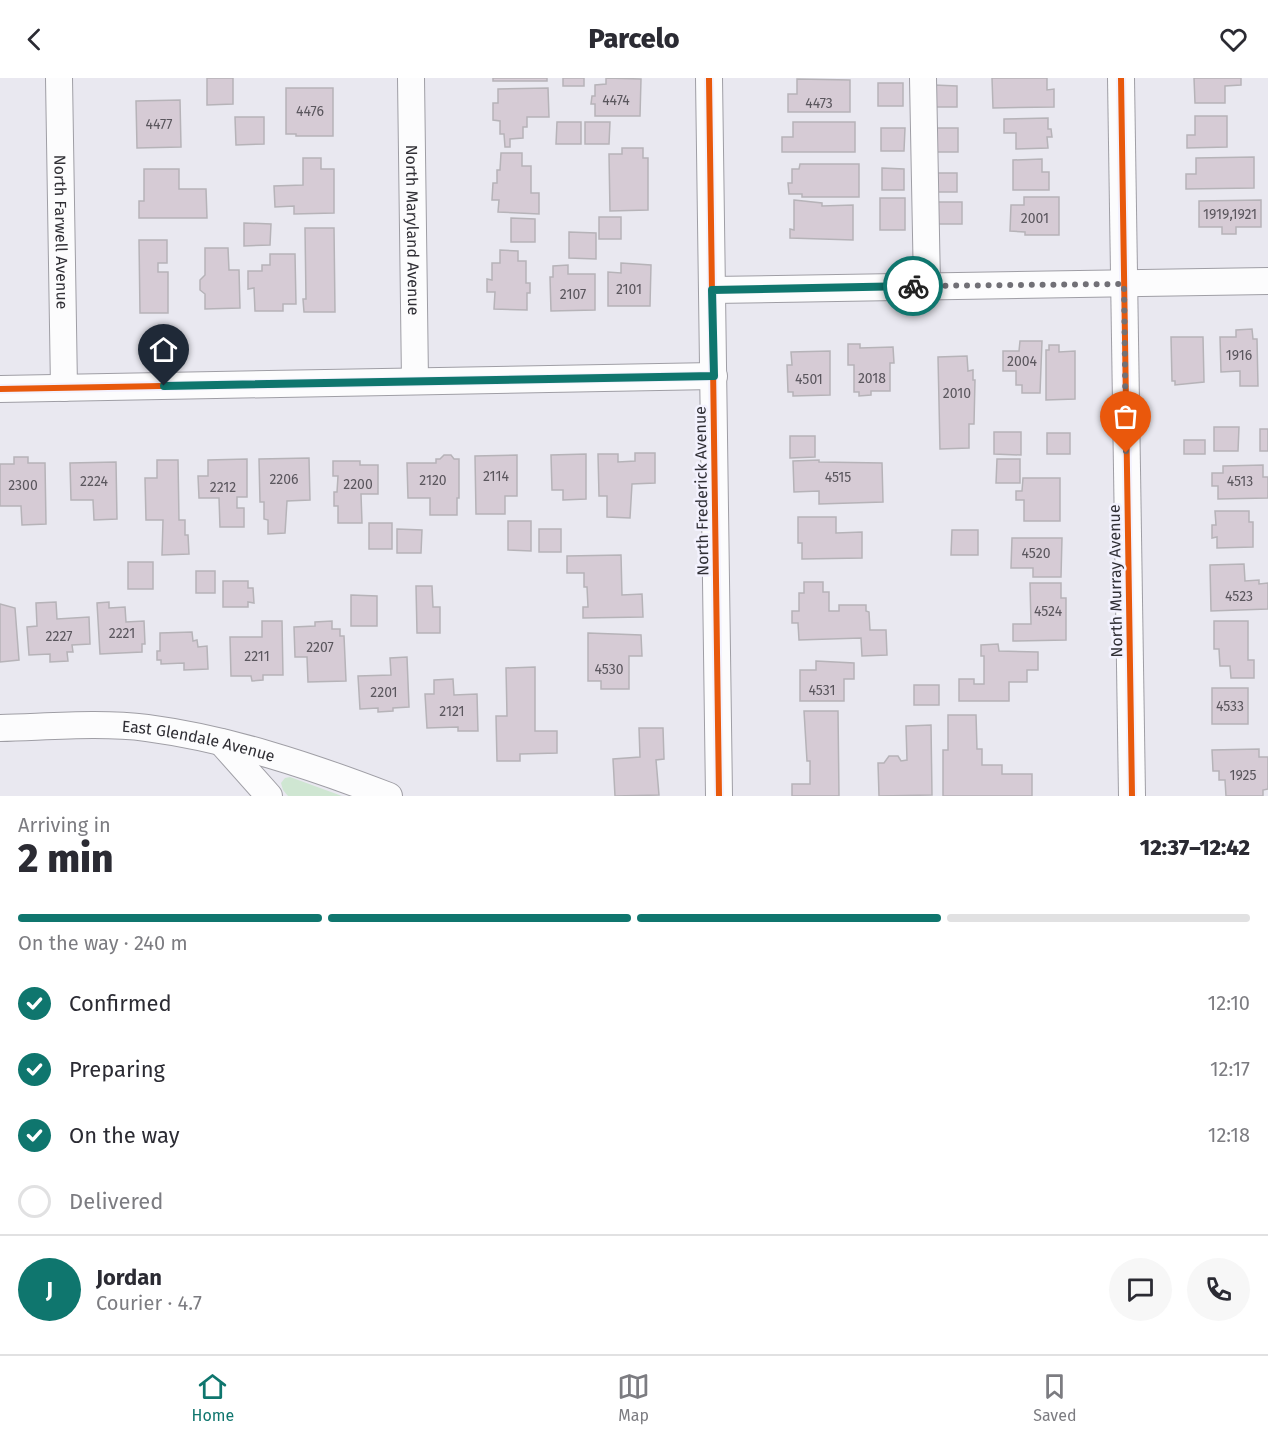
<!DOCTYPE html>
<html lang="en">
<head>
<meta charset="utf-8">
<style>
  body { margin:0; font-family:"Fira Sans",sans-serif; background:#f7f7f7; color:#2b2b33; height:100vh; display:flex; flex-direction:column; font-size:22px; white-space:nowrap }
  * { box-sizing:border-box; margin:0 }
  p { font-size:20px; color:#7c7c81 }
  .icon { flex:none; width:33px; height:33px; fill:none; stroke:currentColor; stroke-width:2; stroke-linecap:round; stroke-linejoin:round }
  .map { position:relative; height:718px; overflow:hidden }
  .details { display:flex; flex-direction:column; background:#fff; flex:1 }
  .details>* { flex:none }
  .pin { position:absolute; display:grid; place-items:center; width:51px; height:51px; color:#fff; margin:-62px -26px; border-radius:50% 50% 50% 0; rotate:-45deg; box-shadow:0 0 6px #0007 }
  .pin .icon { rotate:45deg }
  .courier { position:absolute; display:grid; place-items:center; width:60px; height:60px; margin:-30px; border:4px solid #0f766e; border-radius:50%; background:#fff; color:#222; box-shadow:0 2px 8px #0007 }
  .head em { font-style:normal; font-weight:800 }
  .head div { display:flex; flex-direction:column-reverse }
  .head { display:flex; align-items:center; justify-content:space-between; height:102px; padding:0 18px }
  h1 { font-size:39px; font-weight:800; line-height:45px }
  .bar { display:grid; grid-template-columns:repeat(4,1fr); gap:9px 6px; align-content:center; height:72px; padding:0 18px }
  .bar i { height:8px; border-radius:4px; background:#e1e1e2 }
  .bar .current { background:#0f766e }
  .bar p { grid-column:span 4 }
  .line { display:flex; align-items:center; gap:15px; padding:0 18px; border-top:2px solid #e1e1e2 }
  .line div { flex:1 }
  .round { display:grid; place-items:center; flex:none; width:63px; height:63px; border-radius:32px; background:#f7f7f7 }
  ol { padding:0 18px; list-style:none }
  li { display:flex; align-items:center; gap:18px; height:66px }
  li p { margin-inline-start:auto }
  li .icon { padding:6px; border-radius:50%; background:#0f766e; color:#fff; stroke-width:4 }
  li:last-child { color:#7c7c81 }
  li i { width:33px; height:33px; border:3px solid #e1e1e2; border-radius:50% }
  header { display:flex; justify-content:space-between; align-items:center; height:78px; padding:0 18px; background:#fff; font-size:27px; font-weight:800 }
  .dock { display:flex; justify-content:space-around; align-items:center; height:84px; border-top:2px solid #e1e1e2; background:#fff; font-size:16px; color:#7c7c81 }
  .dock a { display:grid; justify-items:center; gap:3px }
  .dock .current { color:#0f766e }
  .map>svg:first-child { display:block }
  .grass { fill:#cfe6d2 }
  .building { fill:#d6cbd5; stroke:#b6b3b8; stroke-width:1.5 }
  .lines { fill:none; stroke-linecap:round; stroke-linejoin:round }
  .minor-casing { stroke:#9f9ea5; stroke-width:28 }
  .minor { stroke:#fcfcfd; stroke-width:26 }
  .cycleway-casing { stroke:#f3f2fe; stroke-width:10 }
  .cycleway { stroke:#e8590c; stroke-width:6 }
  .done { stroke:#717076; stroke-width:6; stroke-dasharray:0 10.8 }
  .route { stroke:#0f766e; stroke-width:8 }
  .labels { text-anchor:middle; stroke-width:5; stroke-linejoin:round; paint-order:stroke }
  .number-label { font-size:14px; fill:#5a565d }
  .street-label { font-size:16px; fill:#302f35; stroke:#f3f2fe }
</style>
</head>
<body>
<header><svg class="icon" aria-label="back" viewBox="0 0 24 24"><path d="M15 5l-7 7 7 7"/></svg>Parcelo<svg class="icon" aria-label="heart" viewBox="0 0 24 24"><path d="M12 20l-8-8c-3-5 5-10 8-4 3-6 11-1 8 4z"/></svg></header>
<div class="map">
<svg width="1268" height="718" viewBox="0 0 1268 718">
  <rect width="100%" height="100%" fill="#e9e8f0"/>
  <!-- grass -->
  <polygon class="grass" points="290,699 342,718 288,718 283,712 281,705 285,700"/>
  <!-- building -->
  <g class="building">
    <polygon points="207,0 233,0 233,26 207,27"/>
    <rect x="493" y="0" width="54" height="3"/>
    <rect x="563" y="0" width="21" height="8"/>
    <polygon points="606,0 641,1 640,38 595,38 595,26 591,26 592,18 595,18 595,7 606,6"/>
    <polygon points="992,0 1047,0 1047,12 1054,11 1054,29 993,30"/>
    <polygon points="1194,0 1241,0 1241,7 1225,8 1225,25 1195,25"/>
    <polygon points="797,1 850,2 850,34 788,34 788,16 797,16"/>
    <rect x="878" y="5" width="25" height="23"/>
    <polygon points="934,7 957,8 957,29 934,29"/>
    <polygon points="286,10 333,10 333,58 296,58 296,56 286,56"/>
    <polygon points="548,10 549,39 527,39 527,49 523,49 523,60 510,61 510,69 505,69 504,56 500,56 500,43 493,42 493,25 498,25 498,11"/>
    <polygon points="180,22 181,69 137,70 136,23"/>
    <polygon points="1195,38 1227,38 1227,69 1187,70 1187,57 1195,57"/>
    <polygon points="235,39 264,39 264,66 236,67"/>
    <polygon points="1048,40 1048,51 1051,51 1052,59 1047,59 1048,70 1016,71 1016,55 1004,55 1004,41"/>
    <polygon points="557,44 581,44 581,66 556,66"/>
    <polygon points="585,44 610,44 609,66 585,66"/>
    <polygon points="793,44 855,44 855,74 782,74 782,59 793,59"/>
    <polygon points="881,50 905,50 904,73 881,73"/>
    <rect x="935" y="50" width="23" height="24"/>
    <polygon points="622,70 643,70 643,80 648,80 648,132 610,133 609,76 622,76"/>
    <polygon points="501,75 522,75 522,88 531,88 531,115 539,115 539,136 498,134 499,122 492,122 493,105 497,105 497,92 500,92"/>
    <polygon points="1254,79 1254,110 1186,111 1186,96 1196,96 1196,80"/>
    <polygon points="303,80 321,80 321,91 334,91 334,135 294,136 294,128 275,129 274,108 303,107"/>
    <polygon points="1042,81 1042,94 1049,94 1049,112 1013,112 1013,82"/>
    <polygon points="800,86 859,86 859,119 802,119 802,116 789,116 788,105 792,105 792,91 799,91"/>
    <polygon points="882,90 904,91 904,112 882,112"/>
    <polygon points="144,91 179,91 179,111 206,111 207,140 139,140 139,123 144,123"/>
    <rect x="933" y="95" width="24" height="19"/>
    <polygon points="1024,119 1059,119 1059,157 1025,157 1025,154 1010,153 1011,127 1024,127"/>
    <rect x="880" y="120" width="25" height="32"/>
    <polygon points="794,122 822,125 822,128 853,127 853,162 790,160 790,151 794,152"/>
    <polygon points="1261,122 1261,149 1236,149 1236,156 1222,156 1222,149 1199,149 1199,123"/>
    <rect x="935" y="124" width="27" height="22"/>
    <rect x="599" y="139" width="22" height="22"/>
    <polygon points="511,140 535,141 535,164 511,164"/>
    <polygon points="244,145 271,146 270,167 244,168"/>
    <polygon points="305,150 334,150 335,234 304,234 303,221 306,221"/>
    <polygon points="569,154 596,155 596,181 569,180"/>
    <polygon points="139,162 167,162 167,185 158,185 158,194 168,194 168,235 140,235"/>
    <polygon points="205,170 228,170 229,192 239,192 240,230 205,231 205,216 200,212 200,202 205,197"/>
    <polygon points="500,172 518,173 518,183 526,183 526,205 530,205 530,215 527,215 527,232 494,231 495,214 487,214 487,201 492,202 492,185 500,185"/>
    <polygon points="270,176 295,176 296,226 283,226 283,233 255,233 254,210 248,211 248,193 262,193 262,187 270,187"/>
    <polygon points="621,185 651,187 650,228 608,228 608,194 621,195"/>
    <polygon points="568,187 568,196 595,196 595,232 551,233 550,199 553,199 553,188"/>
    <polygon points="1252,251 1253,261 1257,261 1258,308 1240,308 1240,293 1221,294 1220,259 1236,259 1236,252"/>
    <polygon points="1171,259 1203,259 1204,304 1175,307 1175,303 1172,303"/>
    <polygon points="1020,263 1042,263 1040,315 1022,315 1022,307 1016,307 1016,293 1003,293 1003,273 1019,273"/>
    <polygon points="848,266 860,266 860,270 893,269 894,285 890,285 890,313 871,313 871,317 859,318 859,314 854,314 854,287 848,287"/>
    <polygon points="1049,267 1059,267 1059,274 1075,273 1075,321 1046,322 1046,272 1049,272"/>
    <polygon points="830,273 830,317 793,318 793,314 788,314 787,287 792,287 791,274"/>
    <polygon points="967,278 968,293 973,292 973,302 975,302 974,346 969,346 969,370 940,371 938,279"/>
    <polygon points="1214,349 1239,349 1238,373 1214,373"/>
    <rect x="1260" y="351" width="8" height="22"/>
    <polygon points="994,354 1021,354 1021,377 994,376"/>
    <rect x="1047" y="355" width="23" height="21"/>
    <polygon points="790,358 815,358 815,379 790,380"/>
    <rect x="1184" y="362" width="21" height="14"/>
    <polygon points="635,375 655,375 655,405 632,406 630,440 607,439 607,418 599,418 598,376 618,376 618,384 635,383"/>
    <polygon points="586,376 586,421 563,422 563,412 552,412 551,377"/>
    <polygon points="444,377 451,377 454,381 459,381 459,420 457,420 457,437 430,437 430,420 408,420 407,385 436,385 436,381 440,381"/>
    <polygon points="517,377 517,418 505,418 505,436 476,436 475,378"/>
    <polygon points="14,379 28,379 28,385 45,385 46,446 22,447 21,428 0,428 0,386 14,386"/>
    <polygon points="309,380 310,422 287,423 285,455 268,456 268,442 264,441 264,424 260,424 259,381"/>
    <polygon points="247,381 247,419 237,419 237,430 244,430 244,449 220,449 219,420 199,420 198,398 208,398 208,382"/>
    <polygon points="997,381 1020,381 1020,405 996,405"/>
    <polygon points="157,382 178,382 179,442 185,442 185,457 188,457 189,476 162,477 163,442 146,442 145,400 157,400"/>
    <polygon points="819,382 819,384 882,385 883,424 819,426 819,413 794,414 793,383"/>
    <polygon points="333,383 360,383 360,387 378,387 378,416 361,416 362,445 338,445 338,428 334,428 334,414 337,414 338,398 333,398"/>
    <polygon points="116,384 117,441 94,442 93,422 71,422 70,385"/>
    <polygon points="1263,387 1263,399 1268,399 1268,420 1218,421 1218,408 1212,408 1212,395 1223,395 1223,388"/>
    <polygon points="1023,400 1060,400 1060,443 1024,443 1024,422 1016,422 1016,413 1022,413"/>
    <polygon points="1215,433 1249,433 1249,444 1253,444 1253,469 1217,470 1217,459 1212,460 1212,447 1216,447"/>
    <polygon points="798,439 836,439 836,455 862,454 862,480 802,481 802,465 798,465"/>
    <polygon points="508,443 531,443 531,473 508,472"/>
    <rect x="369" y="445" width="23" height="26"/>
    <polygon points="397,451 422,452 421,475 397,475"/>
    <rect x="539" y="451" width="22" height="23"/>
    <polygon points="952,452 978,452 978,477 951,477"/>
    <polygon points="1012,460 1062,460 1061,499 1033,499 1033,490 1011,490"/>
    <polygon points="621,477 622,517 642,516 643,539 583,540 583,529 588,529 587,509 584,509 584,495 567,495 567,478"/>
    <rect x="128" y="484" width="25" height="27"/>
    <polygon points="1244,486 1245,503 1259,502 1259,506 1268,505 1268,531 1211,533 1210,487"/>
    <rect x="196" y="493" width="19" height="22"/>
    <polygon points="223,503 248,503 248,510 253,510 254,525 248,524 248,529 223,529"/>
    <polygon points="804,504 823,504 823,514 829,514 829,533 839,533 839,527 866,527 866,533 869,534 870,552 886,552 887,577 862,578 861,560 799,562 798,545 792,545 792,533 799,533 799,515 804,515"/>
    <polygon points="1030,505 1061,505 1061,520 1066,520 1066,562 1013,563 1013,546 1031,546"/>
    <polygon points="416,508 432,508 433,529 440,529 440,555 417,555"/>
    <polygon points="351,517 377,518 377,548 351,548"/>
    <polygon points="56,524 57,541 89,539 90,566 72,567 73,574 67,574 68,583 50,584 50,576 29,577 27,549 37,548 36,525"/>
    <polygon points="109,524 109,530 125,529 126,544 144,543 145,566 142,566 142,574 100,576 97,525"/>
    <polygon points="0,526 15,530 19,582 0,584"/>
    <polygon points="262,543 282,543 283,597 263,597 263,602 252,603 251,598 231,598 230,559 262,559"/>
    <polygon points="332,543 332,551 340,551 340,558 344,558 346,603 308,604 307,579 295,579 294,549 315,548 315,544"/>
    <polygon points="1214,543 1248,543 1248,582 1254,582 1254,600 1231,600 1230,588 1220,588 1219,571 1214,571"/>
    <polygon points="192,554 193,563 197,562 198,569 207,568 208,591 184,592 184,585 161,586 161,582 157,582 157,573 160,573 160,555"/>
    <polygon points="588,555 641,557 642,578 629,578 629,611 601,611 601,603 588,603"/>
    <polygon points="998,566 999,573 1038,574 1038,592 1027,592 1027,604 1009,604 1009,623 959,623 959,601 974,601 974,606 984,606 984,578 981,578 981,567"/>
    <polygon points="407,579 409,629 393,630 393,633 378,634 378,630 360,631 358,598 391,597 390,580"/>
    <polygon points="816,583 854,585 854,601 844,601 844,623 800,623 800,592 816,592"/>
    <polygon points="535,589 535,653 557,653 557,675 520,676 520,683 497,683 496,638 507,638 506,590"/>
    <polygon points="453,601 454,617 477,616 478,653 458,653 458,649 427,650 425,616 434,616 434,602"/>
    <rect x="914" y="607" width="25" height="20"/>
    <rect x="1212" y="610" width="36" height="36"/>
    <polygon points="804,633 838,633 839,718 792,718 792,706 810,706 810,683 807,683"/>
    <polygon points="948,637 976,637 977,671 982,671 982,687 1002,687 1002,696 1032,696 1032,718 943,718 943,672 948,672"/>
    <polygon points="931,647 932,717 879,718 878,685 884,685 889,678 898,678 901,683 907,682 906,648"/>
    <polygon points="639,650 663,650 664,681 656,682 659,717 615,718 613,681 640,679"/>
    <polygon points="1259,671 1259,679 1268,679 1268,711 1263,712 1263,718 1226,718 1225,702 1219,702 1219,693 1213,693 1212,672"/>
  </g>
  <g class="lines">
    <defs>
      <g id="minor">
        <path id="s1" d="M59 0 64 310"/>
        <path id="s2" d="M411 0 415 303"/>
        <polyline points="709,0 719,718"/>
        <polyline points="923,0 927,208"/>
        <polyline points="1121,0 1132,718"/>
        <polyline points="712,212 1268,203"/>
        <polyline points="0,311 714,298"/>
        <path id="s3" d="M0 650C46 649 101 644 147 650 230 661 311 688 389 718"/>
        <polyline points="221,664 269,718"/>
      </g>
    </defs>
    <!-- minor casing -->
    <use href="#minor" class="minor-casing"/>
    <!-- minor -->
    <use href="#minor" class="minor"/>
    <defs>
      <g id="cycleway">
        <polyline points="709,0 719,718"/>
        <polyline points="1121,0 1132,718"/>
        <polyline points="0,311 714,298"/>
      </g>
    </defs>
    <!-- cycleway casing -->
    <use href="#cycleway" class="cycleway-casing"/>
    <!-- cycleway -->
    <use href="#cycleway" class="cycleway"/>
  </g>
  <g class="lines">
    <!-- done -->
    <polyline class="done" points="913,208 1124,206 1126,375"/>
    <!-- route -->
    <polyline class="route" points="164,308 714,298 712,212 913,208"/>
  </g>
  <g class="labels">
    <!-- number labels -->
    <g class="number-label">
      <text x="616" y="27">4474</text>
      <text x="819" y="30">4473</text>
      <text x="310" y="38">4476</text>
      <text x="159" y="51">4477</text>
      <text x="1230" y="141">1919,1921</text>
      <text x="1035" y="145">2001</text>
      <text x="629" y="216">2101</text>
      <text x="573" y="221">2107</text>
      <text x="1239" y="282">1916</text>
      <text x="1022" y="288">2004</text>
      <text x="872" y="305">2018</text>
      <text x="809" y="306">4501</text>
      <text x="957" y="320">2010</text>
      <text x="496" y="403">2114</text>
      <text x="838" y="404">4515</text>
      <text x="284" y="406">2206</text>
      <text x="433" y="407">2120</text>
      <text x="94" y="408">2224</text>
      <text x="1240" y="408">4513</text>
      <text x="358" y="411">2200</text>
      <text x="23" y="412">2300</text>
      <text x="223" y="414">2212</text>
      <text x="1036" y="480">4520</text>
      <text x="1239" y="523">4523</text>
      <text x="1048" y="538">4524</text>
      <text x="122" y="560">2221</text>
      <text x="59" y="563">2227</text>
      <text x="320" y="574">2207</text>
      <text x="257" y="583">2211</text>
      <text x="609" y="596">4530</text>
      <text x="822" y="617">4531</text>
      <text x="384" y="619">2201</text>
      <text x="1230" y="633">4533</text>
      <text x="452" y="638">2121</text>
      <text x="1243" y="702">1925</text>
    </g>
    <!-- street labels -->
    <g class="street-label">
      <text dy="6" stroke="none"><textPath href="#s2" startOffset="152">North Maryland Avenue</textPath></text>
      <text dy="6" stroke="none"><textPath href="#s1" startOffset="154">North Farwell Avenue</textPath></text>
      <text transform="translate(701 413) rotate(-91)" y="6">North Frederick Avenue</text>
      <text transform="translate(1115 503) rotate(-91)" y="6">North Murray Avenue</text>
      <text dy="6" stroke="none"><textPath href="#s3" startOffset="200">East Glendale Avenue</textPath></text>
    </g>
  </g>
</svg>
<div class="pin" style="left:1126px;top:375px;background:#ea580c"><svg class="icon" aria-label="bag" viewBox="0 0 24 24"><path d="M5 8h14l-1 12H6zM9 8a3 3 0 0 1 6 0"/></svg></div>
<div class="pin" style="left:164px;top:308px;background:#1f2937"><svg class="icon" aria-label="home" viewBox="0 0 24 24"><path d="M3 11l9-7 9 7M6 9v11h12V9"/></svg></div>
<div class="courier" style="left:913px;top:208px"><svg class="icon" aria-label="bike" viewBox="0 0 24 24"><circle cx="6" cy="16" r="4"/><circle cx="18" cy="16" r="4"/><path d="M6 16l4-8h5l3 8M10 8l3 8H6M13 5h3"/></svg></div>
</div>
<section class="details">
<div class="head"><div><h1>2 min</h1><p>Arriving in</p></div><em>12:37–12:42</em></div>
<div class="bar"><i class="current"></i><i class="current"></i><i class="current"></i><i></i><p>On the way · 240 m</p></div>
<ol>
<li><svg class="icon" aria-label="check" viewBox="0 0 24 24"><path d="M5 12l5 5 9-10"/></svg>Confirmed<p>12:10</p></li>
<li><svg class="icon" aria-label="check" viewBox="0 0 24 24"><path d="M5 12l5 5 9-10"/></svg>Preparing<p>12:17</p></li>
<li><svg class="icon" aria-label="check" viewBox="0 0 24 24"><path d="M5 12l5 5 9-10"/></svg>On the way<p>12:18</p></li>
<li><i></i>Delivered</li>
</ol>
<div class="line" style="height:108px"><b class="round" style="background:#0f766e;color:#fff">J</b><div><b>Jordan</b><p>Courier · 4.7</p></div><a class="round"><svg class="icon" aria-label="chat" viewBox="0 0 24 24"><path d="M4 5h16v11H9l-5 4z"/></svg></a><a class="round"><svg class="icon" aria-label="phone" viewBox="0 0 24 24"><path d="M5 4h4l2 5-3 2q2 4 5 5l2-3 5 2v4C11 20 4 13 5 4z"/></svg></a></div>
</section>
<nav class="dock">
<a class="current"><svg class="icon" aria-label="home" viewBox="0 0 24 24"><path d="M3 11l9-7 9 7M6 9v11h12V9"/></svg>Home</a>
<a><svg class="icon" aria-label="map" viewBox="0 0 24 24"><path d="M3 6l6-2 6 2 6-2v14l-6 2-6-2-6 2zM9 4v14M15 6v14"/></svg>Map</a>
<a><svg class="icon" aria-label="saved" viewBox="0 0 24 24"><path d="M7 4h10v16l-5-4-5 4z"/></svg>Saved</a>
</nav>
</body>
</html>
